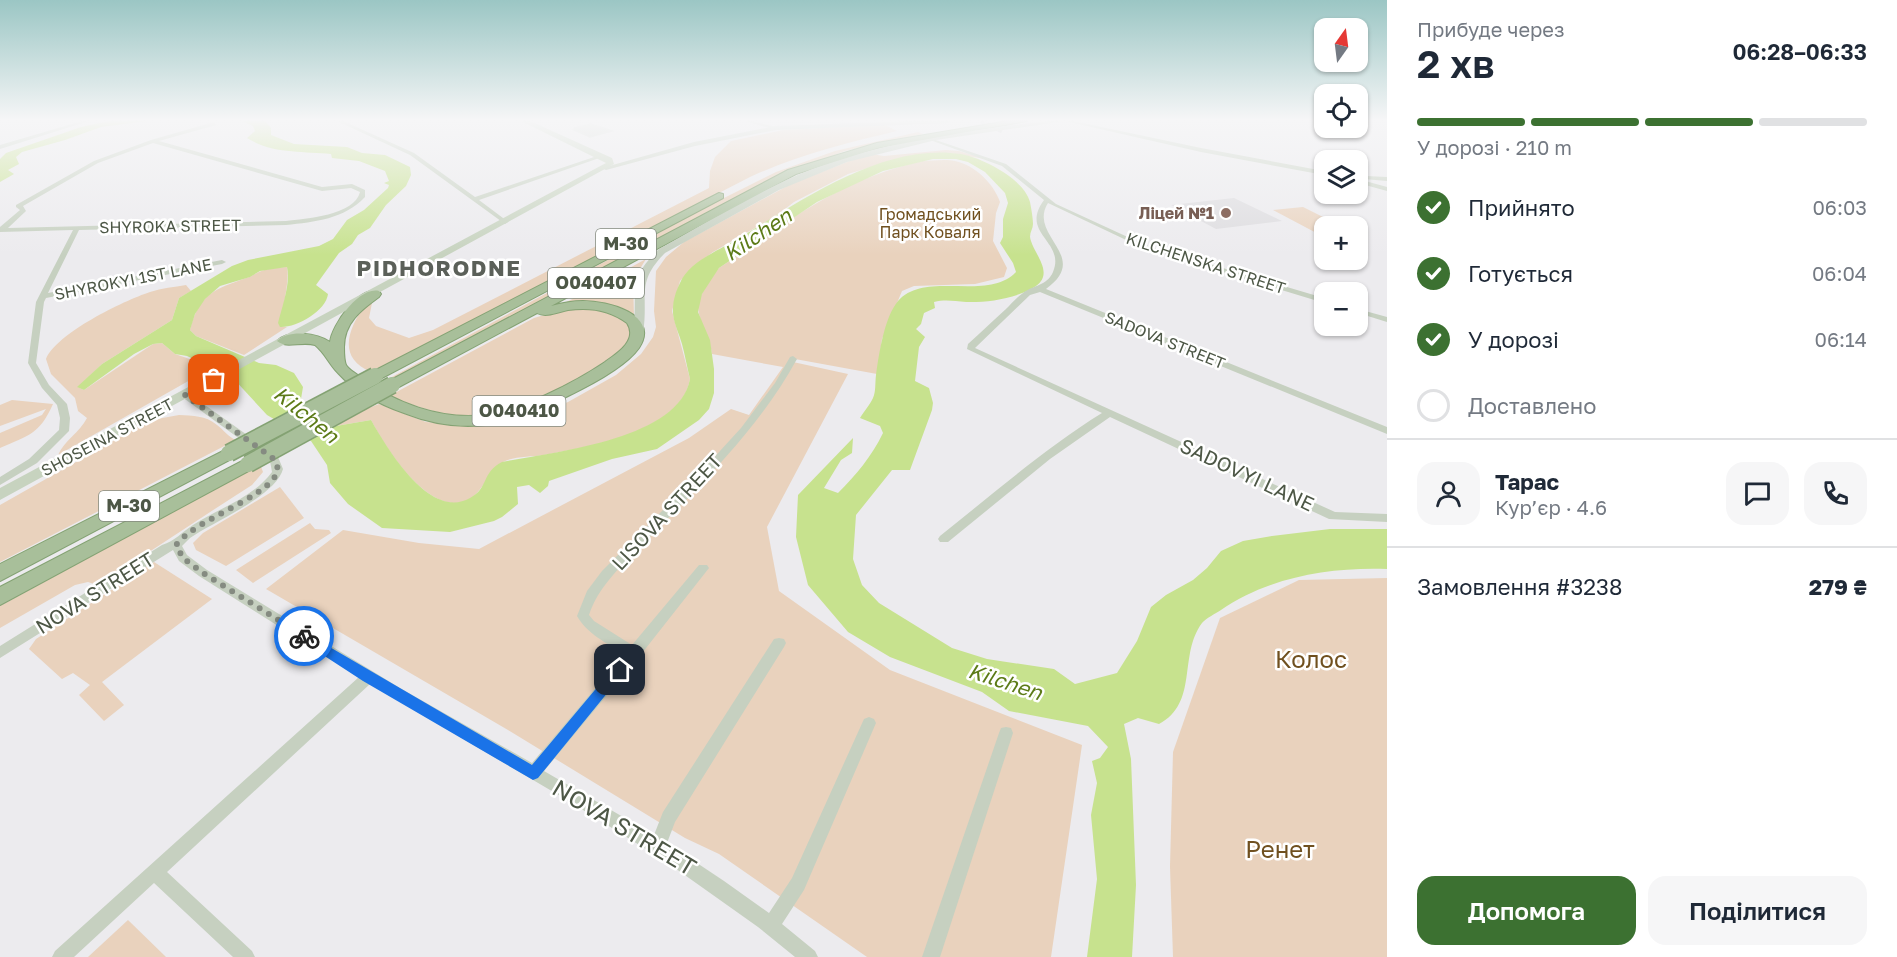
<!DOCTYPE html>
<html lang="uk">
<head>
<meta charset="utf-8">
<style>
  body { margin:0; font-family:"Golos Text",sans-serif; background:#f6f6f7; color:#1f2937; height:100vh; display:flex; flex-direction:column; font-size:22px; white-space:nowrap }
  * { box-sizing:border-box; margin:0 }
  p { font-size:20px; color:#747a83 }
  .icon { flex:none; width:33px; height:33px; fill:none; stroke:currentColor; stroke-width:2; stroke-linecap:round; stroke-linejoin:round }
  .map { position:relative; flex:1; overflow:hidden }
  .panel { display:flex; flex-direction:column; background:#fff; width:510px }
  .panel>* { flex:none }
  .needle { width:39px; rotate:14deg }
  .tools { position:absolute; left:1314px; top:18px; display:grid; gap:12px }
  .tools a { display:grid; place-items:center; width:54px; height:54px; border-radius:12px; background:#fff; box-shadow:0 2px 4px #0004; font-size:30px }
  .pin { position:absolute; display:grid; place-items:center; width:51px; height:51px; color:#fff; margin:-26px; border-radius:12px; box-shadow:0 3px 9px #0006 }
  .courier { position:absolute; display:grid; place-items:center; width:60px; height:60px; margin:-30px; border:4px solid #1a73e8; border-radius:50%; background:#fff; color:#222; box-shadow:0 2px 8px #0007 }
  .summary em { font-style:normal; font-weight:600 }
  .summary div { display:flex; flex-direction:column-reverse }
  .summary { display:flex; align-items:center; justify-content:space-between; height:102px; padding:0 30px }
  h1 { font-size:39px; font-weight:600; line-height:45px }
  .bar { display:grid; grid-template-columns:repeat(4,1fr); gap:9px 6px; align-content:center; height:72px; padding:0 30px }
  .bar i { height:8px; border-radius:4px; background:#e0e1e3 }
  .bar .active { background:#3c7131 }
  .bar p { grid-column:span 4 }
  .line { display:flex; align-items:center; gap:15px; padding:0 30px; border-top:2px solid #e0e1e3 }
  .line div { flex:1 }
  .round { display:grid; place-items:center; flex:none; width:63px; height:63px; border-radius:18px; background:#f6f6f7 }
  ol { padding:0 30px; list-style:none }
  li { display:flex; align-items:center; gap:18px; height:66px }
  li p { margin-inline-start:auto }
  li .icon { padding:6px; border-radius:50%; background:#3c7131; color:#fff; stroke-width:4 }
  li:last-child { color:#747a83 }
  li i { width:33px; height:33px; border:3px solid #e0e1e3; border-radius:50% }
  .button { display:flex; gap:12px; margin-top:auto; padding:12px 30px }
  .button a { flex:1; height:69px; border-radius:18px; background:#3c7131; color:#fff; font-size:24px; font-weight:600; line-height:69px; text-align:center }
  .button a+a { background:#f6f6f7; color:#1f2937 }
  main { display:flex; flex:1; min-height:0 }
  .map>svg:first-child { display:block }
  .education { fill:#dddcdf }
  .green { fill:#e9d2bd }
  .water { fill:#c7e28e }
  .building { fill:#cdd3cc; stroke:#d1d7d0; stroke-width:1.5 }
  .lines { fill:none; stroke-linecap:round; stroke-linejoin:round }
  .pedestrian-tunnel { stroke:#c4c6c4; stroke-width:4.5; stroke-dasharray:4.5 2; stroke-linecap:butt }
  .trunk-casing { stroke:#84a273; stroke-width:2 }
  .minor { fill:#c6d0c0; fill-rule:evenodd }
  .tertiary { fill:#c6d0c0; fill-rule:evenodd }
  .secondary { fill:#c7d3bf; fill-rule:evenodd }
  .trunk { fill:#a8bf9a; fill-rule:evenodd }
  .trunk-bridge-casing { stroke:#84a273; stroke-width:19; stroke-linecap:butt }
  .trunk-bridge { stroke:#a8bf9a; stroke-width:16 }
  .route { fill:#1a73e8 }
  .done { stroke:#858b81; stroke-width:6; stroke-dasharray:0 10.8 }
  .education-dot { fill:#8d6e63; stroke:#fff; stroke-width:2 }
  .labels { text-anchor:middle; stroke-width:5; stroke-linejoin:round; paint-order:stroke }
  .far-education-label { font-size:16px; font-weight:bold; fill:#785e54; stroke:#fff; text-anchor:end }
  .far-park-label { font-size:16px; fill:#70501f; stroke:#fff }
  .far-street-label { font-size:16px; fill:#4d5746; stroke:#fff }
  .shield { fill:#fff; stroke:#82897e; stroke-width:1.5 }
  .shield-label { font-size:18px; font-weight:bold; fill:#4d5746 }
  .street-label { font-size:20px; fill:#4d5746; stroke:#fff }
  .water-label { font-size:21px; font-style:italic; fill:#5c7b17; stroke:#fff }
  .far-district-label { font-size:22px; font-weight:bold; letter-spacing:1.5px; fill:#5b6059; stroke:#fff }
  .near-park-label { font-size:24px; fill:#70501f; stroke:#fff }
  .near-street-label { font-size:24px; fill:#4d5746; stroke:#fff }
</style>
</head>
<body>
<main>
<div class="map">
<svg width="1387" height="957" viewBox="0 0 1387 957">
  <rect width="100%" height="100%" fill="#ecebee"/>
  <!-- education -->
  <polygon class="education" points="1234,198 1282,221 1216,229 1171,205"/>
  <!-- green -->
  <g class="green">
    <path d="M885 125 897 131C846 143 798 155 750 177L371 372C336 357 349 328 365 305L372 303 369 318 376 326 409 338 433 330 709 188 710 171 715 157 731 141 783 130Z"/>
    <polygon points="918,132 923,134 845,151 788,173 393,380 390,378 704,208 776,172 835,151"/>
    <path d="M946 150 959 151 986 159 949 153 928 154 898 159 848 174 794 202 776 216 713 252 694 266 680 281 672 311 690 379C681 432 587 447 544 455 532 457 514 456 503 462 484 473 481 506 452 503 418 499 386 448 371 420L336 426 364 410 379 404 426 422 475 426 528 418 568 402 616 375 641 354 653 337 656 327 654 311 656 271 666 257 684 242 789 185 852 160 871 154 884 156Z"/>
    <path d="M922 161C932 161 945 159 955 161 975 165 994 184 1000 202L996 213 993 241 1007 268 1004 277 975 284 914 286 902 291 882 339 877 374 795 359 793 362 848 374 767 527 779 591 890 670 1082 745 1051 957H867L719 854 685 838 508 730 266 589 343 530 419 543 479 549 689 438 731 409 749 415 783 367 712 354C710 340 702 328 699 314 695 298 710 280 719 268 789 221 836 181 922 161Z"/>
    <polygon points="1303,207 1341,226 1324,226 1324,237 1273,210"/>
    <path d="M646 259 633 280 634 317C618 299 583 305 561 305Z"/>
    <path d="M287 267C290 279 282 312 280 327H287L244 355 196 336 190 330C199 293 216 289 246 278 251 277 254 274 259 272 267 268 278 268 287 267Z"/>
    <path d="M186 285 191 291 179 298 172 320 102 364 78 387 84 390 153 344 162 343 175 354 213 367 58 455C64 441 80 432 87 418L78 411 75 398 51 374 46 359C57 333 123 301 150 292 162 288 174 287 186 285Z"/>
    <path d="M568 308 602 309 630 323C630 327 631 333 630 337 624 358 532 404 510 411 499 414 485 417 474 417 443 416 417 407 389 396L534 318Z"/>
    <path d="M12 400 53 404C39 435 29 435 0 448V433L42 415 46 409 0 426V405Z"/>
    <path d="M179 415C193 416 205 415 217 425 224 430 228 437 236 440L0 562V505L136 428 157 419Z"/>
    <path d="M260 464 263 472 252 485C200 518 149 553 97 585L88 582 75 585 0 628V606Z"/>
    <polygon points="280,487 304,518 226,566 196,550 193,543 203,533"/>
    <polygon points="310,523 315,529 329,530 331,533 253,583 236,570"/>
    <polygon points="154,562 212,599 102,682 124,705 104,721 79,695 90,685 73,673 62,679 29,649 36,639"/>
    <polygon points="1387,578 1387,957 1173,957 1170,867 1173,752 1220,618 1299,580"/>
    <polygon points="128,920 166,957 88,957"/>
  </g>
  <!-- water -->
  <g class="water">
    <polygon points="109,121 147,121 101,127 65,140 22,152 16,157 19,164 8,170 14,174 0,182 0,159 6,153 81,127"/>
    <path d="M242 121H265L271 128V135L294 144 347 147 362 153 385 155 410 167 411 175 406 186 386 205 370 228 358 235 352 244 339 253 316 285 328 294C326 311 296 328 280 327L278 323C282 307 291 282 287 267L260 271 250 277 220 286 205 299 195 314 190 330 196 336 259 363 276 365 294 373 303 387 300 405 336 426 371 420C387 448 430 521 470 498 489 488 481 473 502 462 552 452 679 440 690 379 687 367 685 355 682 344 679 333 672 320 673 309 673 300 676 291 680 283 689 261 722 249 741 237 802 200 884 142 961 154 983 158 1024 179 1030 202 1031 207 1033 218 1033 224 1033 230 1028 234 1031 241 1035 255 1054 273 1036 286 1019 298 986 303 966 302 954 301 945 299 934 302L935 308 924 313 921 324 916 329 925 337 919 347 915 381 929 388 933 403 932 410 910 470H892L856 515 853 559 862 585 879 603 952 648 987 659 1054 669 1075 684 1117 673 1137 641 1151 607 1166 595 1193 580 1207 568 1221 551 1243 541 1272 536 1330 529H1387V569C1330 567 1269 577 1221 610 1215 614 1206 618 1202 623 1178 655 1199 703 1159 724L1138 718 1124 724 1131 759 1136 885 1132 957H1087L1097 879 1091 815 1097 783 1092 761 1100 758 1108 747 1088 726 1009 711 982 692 890 657 848 632 808 585 796 537 798 495 853 438 852 453 841 460 824 488 838 493C856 475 872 456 883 433L880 426 860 418C864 411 870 405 873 398 876 392 875 382 876 375 879 354 884 318 898 301 925 270 988 302 1016 272L1013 263 1000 243 1003 237V219L1008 203 1005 193 985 172 968 162 956 159H933L883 171 817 202 719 268 702 294 698 312 710 340 714 369V393L709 409 699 420 657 449 612 459 549 481 548 486 540 493 529 485 517 487 518 504 502 517 494 521 450 532 382 528 348 504 330 483 327 465 311 441 267 415 232 377 187 356 175 354 162 343 153 344 134 354 84 390 77 387 102 364 172 320 179 298 232 266 248 260 319 246 333 239 347 220 364 210 388 188 389 185 384 183 389 181 385 171 359 161 332 158 331 154C303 151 272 154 247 138L255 131 253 126Z"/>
  </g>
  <!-- building -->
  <polygon class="building" points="591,124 612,131 590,137 574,130 578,129 574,128"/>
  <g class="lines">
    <!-- pedestrian-tunnel -->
    <polyline class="pedestrian-tunnel" points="981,121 1002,131"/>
    <defs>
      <g id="trunk">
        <path d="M1008 121H1027L878 148 796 174 551 306C562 303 572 301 583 301 607 301 661 314 639 348 618 378 521 421 485 425 458 428 429 423 404 413 381 405 355 392 338 373 329 364 325 353 315 345 302 341 286 349 277 341 289 329 317 333 330 342 332 325 359 286 379 291L381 294 379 297C361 310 344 323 344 347 344 352 344 360 346 365 349 370 356 373 360 377 395 403 440 420 484 415 518 412 577 381 605 362 618 353 638 340 627 323 610 310 589 307 568 310 558 312 546 318 537 313L397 388H387L384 385 387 382 788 170 877 143Z"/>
        <polygon points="719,193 723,194 723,198 380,379 375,381 367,376 370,373"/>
        <polygon points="229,448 235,449 238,453 235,457 0,581 0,564"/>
        <polygon points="248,458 254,460 257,464 254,468 0,605 0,587"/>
      </g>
    </defs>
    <!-- trunk casing -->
    <use href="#trunk" class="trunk-casing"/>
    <!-- minor -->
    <g class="minor">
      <polygon points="82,121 89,121 0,149 0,145"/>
      <polygon points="337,121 343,121 414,153 475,197 600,155 605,156 479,200 507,221 508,222 505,224 410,155"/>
      <polygon points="745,121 752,121 779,128 776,130"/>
      <polygon points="1065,121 1073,121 1201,148 1324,171 1324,175 1201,152"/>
      <path d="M214 122 216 125 159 141 322 187 352 184 365 190V197C344 219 315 222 286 225L79 230 48 293 222 260 226 262 222 264 46 298 44 302 36 363 49 385 67 404 70 418 69 431 37 463 0 485V477L29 459 59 430 60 418 57 405 42 388 28 363 36 302 73 230 0 232V227L20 210 16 207V205L94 161 151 140ZM153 143 322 191 351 188 360 192C355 215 305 219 286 221L8 228 26 211 23 206 98 163Z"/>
      <path d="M930 138 1006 164 1056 204 1145 245 1324 298V302H1321L1141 247 1048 203C1027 236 1092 256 1046 289L1387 427V434L1040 292 1030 295 975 348 1335 512 1387 514V522L1329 519 1110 417 1050 459 948 542H940L938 539 940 536C993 494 1044 449 1102 413L967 349 968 344C981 332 993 321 1006 309 1011 304 1017 297 1023 293 1033 285 1047 286 1053 272 1066 241 1019 234 1044 200L1002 166 930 140Z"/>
      <polygon points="1366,176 1387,177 1387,181 1364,179 1364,177"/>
      <polygon points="1358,179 1387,187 1387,191 1358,183"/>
      <polygon points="1358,309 1387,317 1387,322 1358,313"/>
      <path d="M793 356 797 359C768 412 728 456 686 500 670 516 654 533 638 549 618 569 598 588 589 615L594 621 632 645 699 565H707L709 568 639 657 544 771 654 835 663 812 774 639 779 638 784 639 786 643 784 647 675 822 667 843 724 881 769 913 792 878 864 719 869 717 874 719 876 723 804 890 782 924 815 951 818 957H795L758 927 665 861 567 800 370 684 167 872 252 951 255 957H233L154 883 74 957H52L55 951 359 677 199 576 179 561 173 550 0 658V646L162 545C175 541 182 532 193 525 219 508 253 498 272 472L270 461 182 397 180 395 182 393H188L278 457 283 469C276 496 213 522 190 538L182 546 187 555 207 570 400 688 532 763 624 654C607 643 587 634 577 616L587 591 602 571 698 475 741 428 775 383 790 357Z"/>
      <polygon points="1006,727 1011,728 1013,733 940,957 922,957 999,733 1001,728"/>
    </g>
    <!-- tertiary -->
    <g class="tertiary">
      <polygon points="911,121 951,121 948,123 776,130 695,146 606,170 602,168 694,142 776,126"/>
      <path d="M1048 121H1064L936 140 847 162 779 190 665 253C635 283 649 296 643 333L638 336 633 333C639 293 625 281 659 249 709 221 759 190 812 169 888 140 969 130 1048 121Z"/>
    </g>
    <!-- secondary -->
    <polygon class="secondary" points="521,121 530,121 612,158 614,164 0,500 0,488 606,163"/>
    <!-- trunk -->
    <use href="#trunk" class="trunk"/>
    <defs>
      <g id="trunk-bridge">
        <polyline points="229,453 375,376"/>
        <polyline points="248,464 392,385"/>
      </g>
    </defs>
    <!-- trunk-bridge casing -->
    <use href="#trunk-bridge" class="trunk-bridge-casing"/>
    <!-- trunk-bridge -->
    <use href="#trunk-bridge" class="trunk-bridge"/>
  </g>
  <!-- sky -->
  <linearGradient id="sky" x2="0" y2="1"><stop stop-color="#9bc6c4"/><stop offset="0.47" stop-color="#f6f6f7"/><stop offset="1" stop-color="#f6f6f7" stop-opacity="0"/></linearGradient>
  <rect width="1387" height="255" fill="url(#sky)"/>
  <!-- route -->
  <polygon class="route" points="304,632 532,765 615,666 620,665 626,670 538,778 533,780 363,681 300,640 298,636"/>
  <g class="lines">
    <!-- done -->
    <path class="done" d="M214 380 185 395 274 459C276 464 279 468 277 473 265 499 196 519 176 545L183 558 203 573 304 636"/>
  </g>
  <!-- markers -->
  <circle class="education-dot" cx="1226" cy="213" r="6"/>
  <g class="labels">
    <!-- far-education labels -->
    <g class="far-education-label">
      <text x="1214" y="219">Ліцей №1</text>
    </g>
    <!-- far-park labels -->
    <g class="far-park-label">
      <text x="930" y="220">Громадський<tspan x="930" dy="18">Парк Коваля</tspan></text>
    </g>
    <!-- far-street labels -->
    <g class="far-street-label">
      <text transform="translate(170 226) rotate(-1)" y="6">SHYROKA STREET</text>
      <text transform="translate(1206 263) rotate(18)" y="6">KILCHENSKA STREET</text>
      <text transform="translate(133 279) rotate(-11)" y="6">SHYROKYI 1ST LANE</text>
      <text transform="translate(1165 340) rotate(22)" y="6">SADOVA STREET</text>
      <text transform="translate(107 437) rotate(-28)" y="6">SHOSEINA STREET</text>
    </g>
    <!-- shield labels -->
    <g class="shield">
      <rect x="596" y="229" width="60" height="30" rx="4.5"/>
      <rect x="548" y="268" width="96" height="30" rx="4.5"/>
      <rect x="472.5" y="396" width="93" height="30" rx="4.5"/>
      <rect x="99" y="491" width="60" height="30" rx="4.5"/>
    </g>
    <g class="shield-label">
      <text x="626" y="250">М-30</text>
      <text x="596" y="289">О040407</text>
      <text x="519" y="417">О040410</text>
      <text x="129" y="512">М-30</text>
    </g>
    <!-- street labels -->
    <g class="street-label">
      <text transform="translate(1247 475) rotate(25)" y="7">SADOVYI LANE</text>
      <text transform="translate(667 512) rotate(-47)" y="7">LISOVA STREET</text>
      <text transform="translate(95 593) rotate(-32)" y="7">NOVA STREET</text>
    </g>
    <!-- water labels -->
    <g class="water-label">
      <text transform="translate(758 235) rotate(-34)" y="7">Kilchen</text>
      <text transform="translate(306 415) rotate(39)" y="7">Kilchen</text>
      <text transform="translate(1005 682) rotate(18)" y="7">Kilchen</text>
    </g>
    <!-- far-district labels -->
    <g class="far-district-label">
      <text x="439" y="276">PIDHORODNE</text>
    </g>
    <!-- near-park labels -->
    <g class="near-park-label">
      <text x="1311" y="668">Колос</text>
      <text x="1280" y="858">Ренет</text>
    </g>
    <!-- near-street labels -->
    <g class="near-street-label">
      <text transform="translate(624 828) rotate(31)" y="8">NOVA STREET</text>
    </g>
  </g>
</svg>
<div class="tools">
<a><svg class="needle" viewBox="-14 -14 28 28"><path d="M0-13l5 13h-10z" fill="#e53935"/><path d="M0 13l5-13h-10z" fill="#747a83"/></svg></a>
<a><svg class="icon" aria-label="locate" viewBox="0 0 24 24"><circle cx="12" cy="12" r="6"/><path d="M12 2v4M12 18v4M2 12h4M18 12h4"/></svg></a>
<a><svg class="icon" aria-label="layers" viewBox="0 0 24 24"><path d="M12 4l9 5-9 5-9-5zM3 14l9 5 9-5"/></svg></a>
<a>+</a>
<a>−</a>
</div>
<div class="pin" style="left:214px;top:380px;background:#ea580c"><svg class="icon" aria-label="bag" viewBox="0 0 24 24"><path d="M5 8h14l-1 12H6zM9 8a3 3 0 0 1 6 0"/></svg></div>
<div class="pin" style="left:620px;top:670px;background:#1f2937"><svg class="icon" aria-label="home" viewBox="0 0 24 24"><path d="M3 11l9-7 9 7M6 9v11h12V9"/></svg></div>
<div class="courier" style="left:304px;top:636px"><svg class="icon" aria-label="bike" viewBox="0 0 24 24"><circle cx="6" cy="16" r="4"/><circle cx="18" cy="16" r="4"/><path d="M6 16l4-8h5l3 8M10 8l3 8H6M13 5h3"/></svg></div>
</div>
<section class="panel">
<div class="summary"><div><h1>2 хв</h1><p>Прибуде через</p></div><em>06:28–06:33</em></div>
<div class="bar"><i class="active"></i><i class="active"></i><i class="active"></i><i></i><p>У дорозі · 210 m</p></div>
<ol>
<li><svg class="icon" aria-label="check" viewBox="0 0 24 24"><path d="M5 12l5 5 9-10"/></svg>Прийнято<p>06:03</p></li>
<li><svg class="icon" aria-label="check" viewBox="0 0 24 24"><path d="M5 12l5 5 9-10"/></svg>Готується<p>06:04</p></li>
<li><svg class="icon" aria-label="check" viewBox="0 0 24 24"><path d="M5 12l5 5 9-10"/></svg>У дорозі<p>06:14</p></li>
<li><i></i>Доставлено</li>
</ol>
<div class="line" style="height:108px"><a class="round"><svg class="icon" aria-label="person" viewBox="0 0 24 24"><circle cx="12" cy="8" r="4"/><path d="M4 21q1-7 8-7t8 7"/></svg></a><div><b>Тарас</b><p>Кур’єр · 4.6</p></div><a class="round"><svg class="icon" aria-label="chat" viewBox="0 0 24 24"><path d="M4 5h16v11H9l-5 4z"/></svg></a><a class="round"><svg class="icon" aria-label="phone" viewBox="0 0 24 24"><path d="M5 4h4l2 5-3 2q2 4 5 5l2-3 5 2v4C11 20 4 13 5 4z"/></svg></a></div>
<div class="line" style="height:78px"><div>Замовлення #3238</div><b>279 ₴</b></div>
<div class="button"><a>Допомога</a><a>Поділитися</a></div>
</section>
</main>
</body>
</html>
